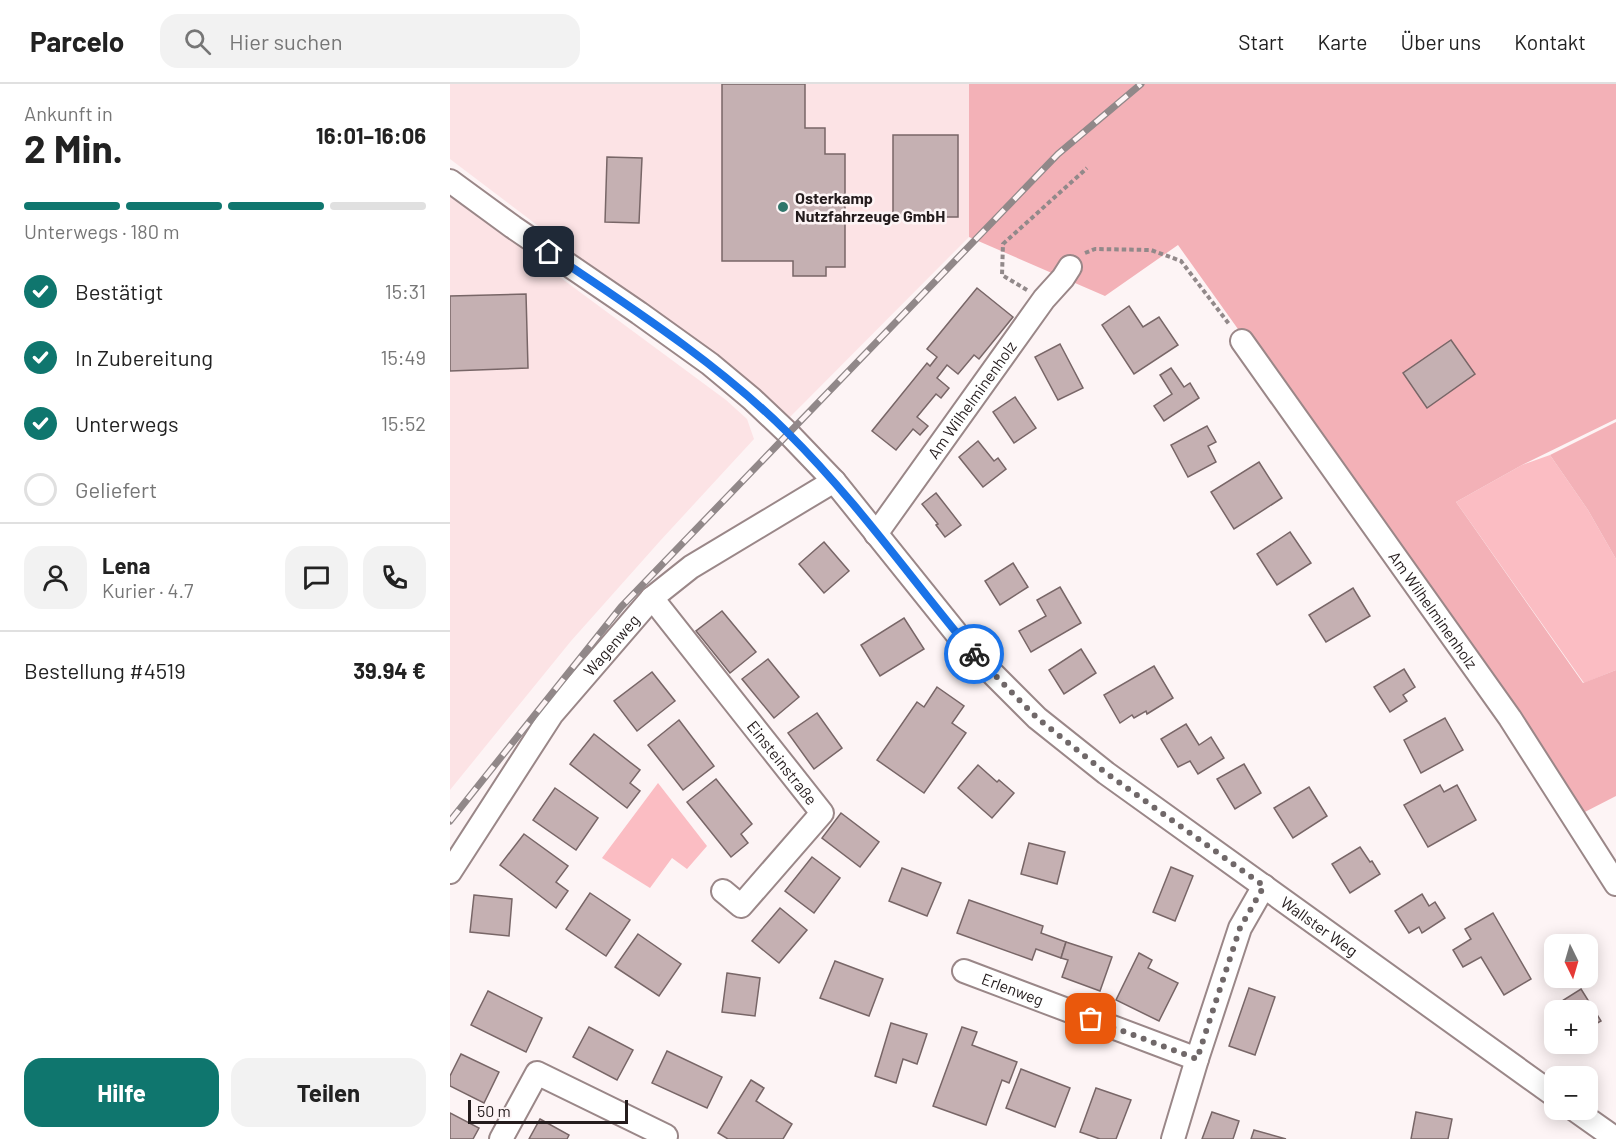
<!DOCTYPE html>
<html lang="de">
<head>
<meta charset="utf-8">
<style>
  body { margin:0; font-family:Barlow,sans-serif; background:#f2f2f2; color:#222; height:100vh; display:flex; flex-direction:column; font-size:22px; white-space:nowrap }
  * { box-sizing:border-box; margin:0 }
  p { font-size:20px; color:#767676 }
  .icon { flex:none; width:33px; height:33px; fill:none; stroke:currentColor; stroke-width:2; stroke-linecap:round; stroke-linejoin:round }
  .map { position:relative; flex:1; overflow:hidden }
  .panel { display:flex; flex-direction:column; background:#fff; width:450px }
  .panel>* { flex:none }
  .needle { width:39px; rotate:175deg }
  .controls { position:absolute; left:1094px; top:850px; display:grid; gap:12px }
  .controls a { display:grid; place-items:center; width:54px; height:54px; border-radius:12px; background:#fff; box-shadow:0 3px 15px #0003; font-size:30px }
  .scale { position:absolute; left:18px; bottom:15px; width:160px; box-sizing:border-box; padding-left:6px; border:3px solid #241c1d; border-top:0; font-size:16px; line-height:21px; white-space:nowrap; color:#241c1d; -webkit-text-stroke:4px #fdf4f5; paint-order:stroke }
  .pin { position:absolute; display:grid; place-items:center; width:51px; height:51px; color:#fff; margin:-26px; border-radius:12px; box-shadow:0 3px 9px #0006 }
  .courier { position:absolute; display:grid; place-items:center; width:60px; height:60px; margin:-30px; border:4px solid #1a73e8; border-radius:50%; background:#fff; color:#222; box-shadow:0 2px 8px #0007 }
  .head em { font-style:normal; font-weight:700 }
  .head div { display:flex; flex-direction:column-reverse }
  .head { display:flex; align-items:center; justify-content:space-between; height:102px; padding:0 24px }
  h1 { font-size:39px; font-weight:700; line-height:45px }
  .bar { display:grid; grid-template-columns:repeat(4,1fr); gap:9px 6px; align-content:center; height:72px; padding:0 24px }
  .bar i { height:8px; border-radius:4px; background:#e0e0e0 }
  .bar .active { background:#0f766e }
  .bar p { grid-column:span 4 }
  .line { display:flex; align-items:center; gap:15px; padding:0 24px; border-top:2px solid #e0e0e0 }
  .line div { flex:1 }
  .round { display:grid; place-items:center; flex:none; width:63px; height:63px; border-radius:18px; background:#f2f2f2 }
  ol { padding:0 24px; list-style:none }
  li { display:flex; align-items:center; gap:18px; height:66px }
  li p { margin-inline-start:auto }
  li .icon { padding:6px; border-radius:50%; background:#0f766e; color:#fff; stroke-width:4 }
  li:last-child { color:#767676 }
  li i { width:33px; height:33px; border:3px solid #e0e0e0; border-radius:50% }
  .cta { display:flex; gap:12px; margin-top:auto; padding:12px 24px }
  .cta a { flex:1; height:69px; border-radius:18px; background:#0f766e; color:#fff; font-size:24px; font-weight:700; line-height:69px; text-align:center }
  .cta a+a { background:#f2f2f2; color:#222 }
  header { display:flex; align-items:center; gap:36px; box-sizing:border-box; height:84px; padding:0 30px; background:#fff; border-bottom:2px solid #e0e0e0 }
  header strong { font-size:28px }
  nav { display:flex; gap:33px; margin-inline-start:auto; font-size:21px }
  .search { width:420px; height:54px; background:#f2f2f2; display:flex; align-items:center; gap:15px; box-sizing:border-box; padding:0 21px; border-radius:18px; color:#767676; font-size:22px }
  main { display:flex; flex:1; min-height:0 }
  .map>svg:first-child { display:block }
  .built { fill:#fce3e5 }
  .green { fill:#fbbdc3 }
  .forest { fill:#f3b1b7 }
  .building { fill:#c5b0b2; stroke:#786667; stroke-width:1.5 }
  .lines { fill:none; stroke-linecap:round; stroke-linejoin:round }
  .minor-casing { stroke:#9a8788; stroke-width:26 }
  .path { stroke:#92898a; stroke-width:4; stroke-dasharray:4.5 3; stroke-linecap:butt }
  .minor { stroke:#fff; stroke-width:22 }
  .rail-casing { stroke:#918889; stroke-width:7 }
  .rail { stroke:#fdf4f5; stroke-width:4.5; stroke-dasharray:14; stroke-linecap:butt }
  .done { stroke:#706869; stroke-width:6; stroke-dasharray:0 10.8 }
  .route { stroke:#1a73e8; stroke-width:8 }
  .poi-dot { fill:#30766b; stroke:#fdf4f5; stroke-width:2 }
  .labels { text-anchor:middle; stroke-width:5; stroke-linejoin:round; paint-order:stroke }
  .poi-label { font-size:16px; font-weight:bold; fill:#241c1d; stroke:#fdf4f5; text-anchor:start }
  .street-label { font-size:16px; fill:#241c1d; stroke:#fdf4f5 }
</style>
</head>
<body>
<header>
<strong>Parcelo</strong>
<div class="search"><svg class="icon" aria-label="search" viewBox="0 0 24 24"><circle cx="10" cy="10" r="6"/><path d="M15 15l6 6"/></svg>Hier suchen</div>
<nav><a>Start</a><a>Karte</a><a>Über uns</a><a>Kontakt</a></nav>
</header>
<main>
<section class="panel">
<div class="head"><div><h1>2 Min.</h1><p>Ankunft in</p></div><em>16:01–16:06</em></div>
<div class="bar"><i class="active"></i><i class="active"></i><i class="active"></i><i></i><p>Unterwegs · 180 m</p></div>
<ol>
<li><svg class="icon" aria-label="check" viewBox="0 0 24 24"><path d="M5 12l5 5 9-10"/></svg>Bestätigt<p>15:31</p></li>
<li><svg class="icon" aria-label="check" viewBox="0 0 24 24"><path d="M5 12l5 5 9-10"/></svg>In Zubereitung<p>15:49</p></li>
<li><svg class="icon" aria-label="check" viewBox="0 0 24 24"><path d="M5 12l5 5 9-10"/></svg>Unterwegs<p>15:52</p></li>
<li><i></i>Geliefert</li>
</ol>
<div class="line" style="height:108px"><a class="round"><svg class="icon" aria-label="person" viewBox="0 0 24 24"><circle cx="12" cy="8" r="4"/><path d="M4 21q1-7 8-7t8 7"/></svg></a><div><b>Lena</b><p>Kurier · 4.7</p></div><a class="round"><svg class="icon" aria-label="chat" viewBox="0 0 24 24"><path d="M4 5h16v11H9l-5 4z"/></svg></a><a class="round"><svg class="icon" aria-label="phone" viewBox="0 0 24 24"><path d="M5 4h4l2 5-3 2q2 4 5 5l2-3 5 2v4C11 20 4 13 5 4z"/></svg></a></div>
<div class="line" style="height:78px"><div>Bestellung #4519</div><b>39.94 €</b></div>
<div class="cta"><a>Hilfe</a><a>Teilen</a></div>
</section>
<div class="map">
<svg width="1166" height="1055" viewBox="0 0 1166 1055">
  <rect width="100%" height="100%" fill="#fdf4f5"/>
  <!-- built -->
  <g class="built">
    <polygon points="0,0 519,0 519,153 340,333 279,282 207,232 0,75"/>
    <polygon points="0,112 276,316 297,335 304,355 210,457 121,557 0,706"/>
  </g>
  <!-- green -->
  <g class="green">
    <polygon points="1100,371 1138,426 1166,475 1166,586 1134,599 1006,418 1072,381"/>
    <polygon points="208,699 257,762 237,785 222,774 200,804 152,774"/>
  </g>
  <!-- forest -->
  <g class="forest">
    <polygon points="519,0 1166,0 1166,335 1072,381 1006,418 1133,599 1166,586 1166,712 1129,731 939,457 728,161 655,212 519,153"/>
    <polygon points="1166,338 1166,475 1138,426 1100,371"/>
  </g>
  <!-- building -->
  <g class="building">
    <polygon points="272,0 355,0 355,44 375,44 375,70 395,70 395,183 376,183 376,192 343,192 343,177 272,177"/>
    <rect x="443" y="51" width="65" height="82"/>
    <polygon points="157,73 192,74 189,139 155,138"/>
    <polygon points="527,204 563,233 529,275 524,271 508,290 497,281 487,294 499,304 491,314 486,310 467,333 478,342 470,351 463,345 446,366 422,347 477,279 480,282 487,273 477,265"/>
    <polygon points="76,210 78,284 0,287 0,212"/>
    <polygon points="679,222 693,243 709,233 728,261 684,290 652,241"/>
    <polygon points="1001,256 1025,290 977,324 953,289"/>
    <polygon points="610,260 633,304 608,316 585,273"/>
    <polygon points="721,284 734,303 740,299 749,314 714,337 704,322 722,310 710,291"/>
    <polygon points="565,313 586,344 564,359 543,328"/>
    <polygon points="757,342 766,358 758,362 766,378 738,393 721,361"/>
    <polygon points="528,357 544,377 548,374 556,385 533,403 509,373"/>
    <polygon points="809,378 832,414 784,445 761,408"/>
    <polygon points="486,409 511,441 495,453 486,441 488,440 472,420"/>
    <polygon points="840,448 861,479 827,501 807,470"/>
    <polygon points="374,458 399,487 374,509 349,480"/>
    <polygon points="563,479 578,503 550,521 535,497"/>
    <polygon points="610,503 631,539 581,568 569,547 596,532 587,516"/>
    <polygon points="903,504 920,532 876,558 859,531"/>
    <polygon points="272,527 306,568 280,589 246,547"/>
    <polygon points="454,534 474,565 430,592 411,561"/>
    <polygon points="631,565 646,589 614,610 599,586"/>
    <polygon points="318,575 349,613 324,634 292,595"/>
    <polygon points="704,582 723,614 697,630 696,627 684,634 682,631 670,639 654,611"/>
    <polygon points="954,585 965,603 953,611 957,617 940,628 924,603"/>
    <polygon points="202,588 225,617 187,647 164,617"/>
    <polygon points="487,603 514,622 502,639 516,649 474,709 427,676 467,618 474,623"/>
    <polygon points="367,629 392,664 364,685 338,649"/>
    <polygon points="995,634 1013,666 971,689 954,656"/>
    <polygon points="229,636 264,682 233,706 198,661"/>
    <polygon points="736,640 749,661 761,653 774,674 748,690 740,677 728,683 711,655"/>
    <polygon points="144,650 190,686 180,699 190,707 177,724 120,680"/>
    <polygon points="794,680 811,709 785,725 767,695"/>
    <polygon points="528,681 547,698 549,696 564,709 542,734 508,704"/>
    <polygon points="266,695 302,740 291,750 298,759 281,773 237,718"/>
    <polygon points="990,701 994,708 1007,701 1026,736 978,763 954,721"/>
    <polygon points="859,703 877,732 843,754 824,724"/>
    <polygon points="105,704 148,734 126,766 83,736"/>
    <polygon points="391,729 429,758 410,783 372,754"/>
    <polygon points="74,750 118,782 106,798 118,807 106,824 50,781"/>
    <polygon points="579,759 615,768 607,800 571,790"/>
    <polygon points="910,763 920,778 922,777 930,790 900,809 882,780"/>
    <polygon points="362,773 390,794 364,829 335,807"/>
    <polygon points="721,783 743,792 725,837 703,828"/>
    <polygon points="452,784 491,799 477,832 439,817"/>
    <polygon points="140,809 180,836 156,872 116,845"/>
    <polygon points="972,810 979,822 985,818 995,834 972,849 969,843 959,849 945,827"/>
    <polygon points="24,811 62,815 59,852 20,848"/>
    <polygon points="519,816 593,842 591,849 616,858 611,874 586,865 582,876 507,849"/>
    <polygon points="330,824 357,846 329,879 302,857"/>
    <polygon points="1043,829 1081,895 1054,911 1031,873 1013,883 1003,866 1021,855 1015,845"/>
    <polygon points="188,850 231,880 209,912 165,883"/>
    <polygon points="616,858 662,873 650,907 612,893 618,876 611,874"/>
    <polygon points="689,869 702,876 698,884 728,899 709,937 666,916"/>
    <polygon points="385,877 433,895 419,932 370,914"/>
    <polygon points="277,889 310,894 305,932 272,928"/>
    <polygon points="799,904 825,913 805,971 779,962"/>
    <polygon points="1131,905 1151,937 1137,945 1137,927 1107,927 1104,922"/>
    <polygon points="38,907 92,934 76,968 21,941"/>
    <polygon points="441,939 477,950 467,980 453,975 446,999 425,992"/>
    <polygon points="139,943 183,966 167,996 123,973"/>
    <polygon points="512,943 527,948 522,961 567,978 559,999 552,996 536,1041 483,1022"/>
    <polygon points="217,967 272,993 257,1024 202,999"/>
    <polygon points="11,970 49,988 34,1019 0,1002 0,992"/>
    <polygon points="571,985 620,1004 605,1043 556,1024"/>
    <polygon points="301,996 314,1004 306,1017 342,1040 333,1055 278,1055 268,1049"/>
    <polygon points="646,1004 681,1016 666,1055 650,1055 630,1048"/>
    <polygon points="762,1028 789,1037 783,1055 752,1055"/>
    <polygon points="966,1028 1002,1035 998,1055 961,1055"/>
    <polygon points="0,1029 29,1044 23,1055 0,1055"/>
    <polygon points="90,1035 119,1051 117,1055 79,1055"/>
    <polygon points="804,1046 836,1055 801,1055"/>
  </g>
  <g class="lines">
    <defs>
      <g id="minor">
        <path id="s1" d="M0 97 63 143 189 229 260 280 302 315 338 349 384 397 523 570 587 634 656 689 1104 1011"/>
        <path id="s2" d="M792 257 1060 634 1166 800"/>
        <path id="s3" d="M426 450 594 215 613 194 620 183"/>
        <path id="s4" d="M202 514 372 729 291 822 273 807"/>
        <path id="s5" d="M0 788 102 630 202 514 241 483 384 397"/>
        <path id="s6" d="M514 887 747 975"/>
        <polyline points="1125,1026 1166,1055"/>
        <polyline points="51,1055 87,989 216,1052 215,1055"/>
        <polyline points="723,1055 747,975 790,844 814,802"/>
      </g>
    </defs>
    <!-- minor casing -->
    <use href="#minor" class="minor-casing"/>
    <!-- path -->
    <g class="path">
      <polyline points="635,169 645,165 701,166 731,177 779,240"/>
      <polyline points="577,206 552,191 553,160 637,84"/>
    </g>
    <!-- minor -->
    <use href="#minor" class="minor"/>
    <defs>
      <polyline id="rail" points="0,737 171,523 608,70 691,0"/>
    </defs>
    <!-- rail casing -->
    <use href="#rail" class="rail-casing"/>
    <!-- rail -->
    <use href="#rail" class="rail"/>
  </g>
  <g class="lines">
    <!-- done -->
    <polyline class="done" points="524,570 587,634 656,689 814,802 790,844 747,975 641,935"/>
    <!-- route -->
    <path class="route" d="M99 168C182 224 266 278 337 348 406 416 462 496 524 570"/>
  </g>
  <!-- markers -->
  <circle class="poi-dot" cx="333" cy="123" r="6"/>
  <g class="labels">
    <!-- poi labels -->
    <g class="poi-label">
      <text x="345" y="120">Osterkamp<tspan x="345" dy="18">Nutzfahrzeuge GmbH</tspan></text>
    </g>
    <!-- street labels -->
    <g class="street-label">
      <text dy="6" stroke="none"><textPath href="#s3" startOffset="165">Am Wilhelminenholz</textPath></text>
      <text dy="6" stroke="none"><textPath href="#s2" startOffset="330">Am Wilhelminenholz</textPath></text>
      <text dy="6" stroke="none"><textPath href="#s5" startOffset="279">Wagenweg</textPath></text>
      <text dy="6" stroke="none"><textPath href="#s4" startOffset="210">Einsteinstraße</textPath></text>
      <text dy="6" stroke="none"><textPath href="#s1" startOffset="1152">Wallster Weg</textPath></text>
      <text dy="6" stroke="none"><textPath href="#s6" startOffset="52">Erlenweg</textPath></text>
    </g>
  </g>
</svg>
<div class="controls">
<a><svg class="needle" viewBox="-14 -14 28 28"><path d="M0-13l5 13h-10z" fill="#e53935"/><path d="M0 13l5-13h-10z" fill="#767676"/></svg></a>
<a>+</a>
<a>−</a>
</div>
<div class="scale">50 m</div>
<div class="pin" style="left:641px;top:935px;background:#ea580c"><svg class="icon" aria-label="bag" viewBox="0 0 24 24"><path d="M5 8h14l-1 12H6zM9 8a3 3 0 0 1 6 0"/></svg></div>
<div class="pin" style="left:99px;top:168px;background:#1f2937"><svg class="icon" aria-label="home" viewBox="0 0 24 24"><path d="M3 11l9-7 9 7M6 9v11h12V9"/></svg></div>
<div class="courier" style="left:524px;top:570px"><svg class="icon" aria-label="bike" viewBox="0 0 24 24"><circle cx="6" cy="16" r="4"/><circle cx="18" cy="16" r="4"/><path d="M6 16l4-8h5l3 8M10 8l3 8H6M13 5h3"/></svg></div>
</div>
</main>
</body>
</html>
